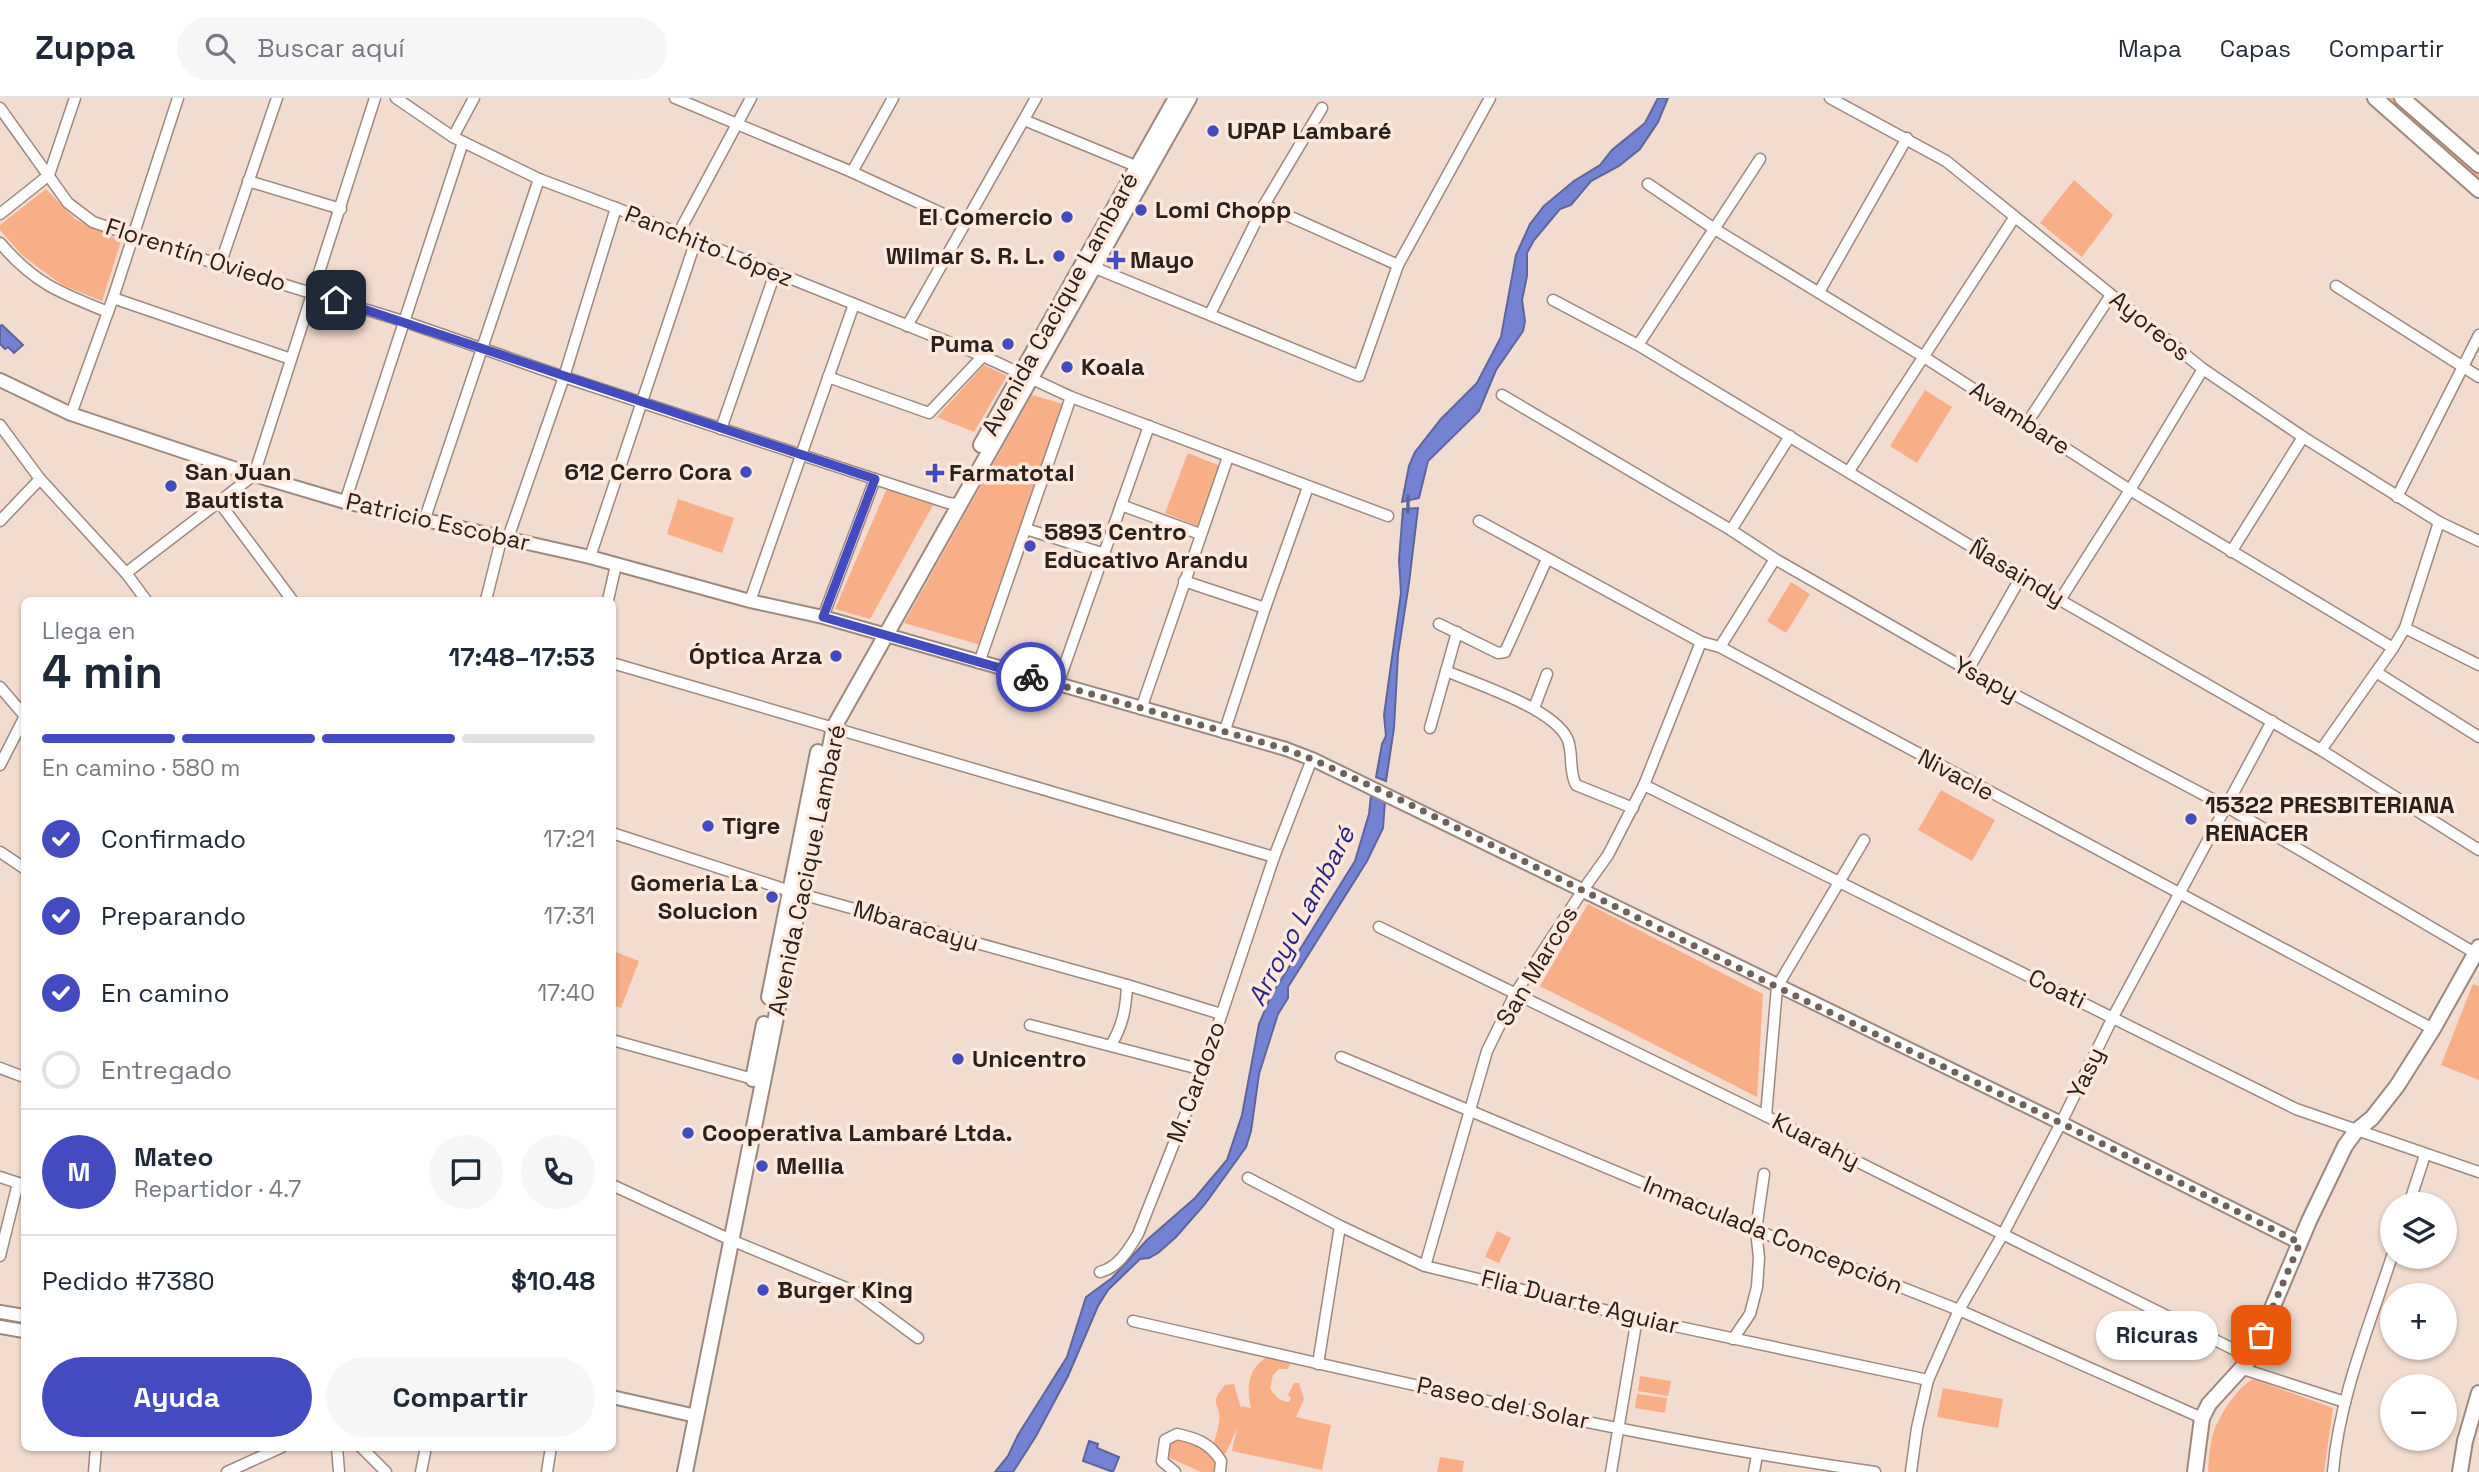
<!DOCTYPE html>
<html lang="es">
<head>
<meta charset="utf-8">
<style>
  body { margin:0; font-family:"Space Grotesk",sans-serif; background:#f6f6f7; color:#1f2937; height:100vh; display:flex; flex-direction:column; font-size:26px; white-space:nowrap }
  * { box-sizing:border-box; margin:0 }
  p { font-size:23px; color:#747a83 }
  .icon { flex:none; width:38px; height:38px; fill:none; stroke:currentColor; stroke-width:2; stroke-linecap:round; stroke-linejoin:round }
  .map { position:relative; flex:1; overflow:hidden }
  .drawer { position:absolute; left:21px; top:499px; width:595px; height:854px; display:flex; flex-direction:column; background:#fff; border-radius:10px; box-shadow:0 2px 5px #0004 }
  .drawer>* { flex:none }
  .controls { position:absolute; left:2380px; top:1094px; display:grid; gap:14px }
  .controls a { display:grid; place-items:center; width:77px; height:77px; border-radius:50%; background:#fff; box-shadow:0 2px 5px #0004; font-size:35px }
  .pin { position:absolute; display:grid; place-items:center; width:60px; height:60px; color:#fff; margin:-30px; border-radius:14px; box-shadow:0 4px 10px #0006 }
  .courier { position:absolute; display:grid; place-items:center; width:70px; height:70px; margin:-35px; border:5px solid #444abf; border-radius:50%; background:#fff; color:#222; box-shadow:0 2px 9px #0007 }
  .bubble { position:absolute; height:49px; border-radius:24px; background:#fff; box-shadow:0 2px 5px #0004; font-size:23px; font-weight:800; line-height:49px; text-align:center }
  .headline em { font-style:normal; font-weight:800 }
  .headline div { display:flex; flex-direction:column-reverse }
  .headline { display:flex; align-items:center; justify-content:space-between; height:119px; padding:0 21px }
  h1 { font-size:46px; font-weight:800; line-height:52px }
  .bar { display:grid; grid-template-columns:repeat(4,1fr); gap:10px 7px; align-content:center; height:84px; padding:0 21px }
  .bar i { height:9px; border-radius:5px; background:#e0e1e3 }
  .bar .selected { background:#444abf }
  .bar p { grid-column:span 4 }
  .line { display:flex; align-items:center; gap:18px; padding:0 21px; border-top:2px solid #e0e1e3 }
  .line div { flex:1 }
  .round { display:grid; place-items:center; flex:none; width:74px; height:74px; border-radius:37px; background:#f6f6f7 }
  ol { padding:0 21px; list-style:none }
  li { display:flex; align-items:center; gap:21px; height:77px }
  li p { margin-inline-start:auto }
  li .icon { padding:7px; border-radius:50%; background:#444abf; color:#fff; stroke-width:4 }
  li:last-child { color:#747a83 }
  li i { width:38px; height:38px; border:4px solid #e0e1e3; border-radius:50% }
  .button { display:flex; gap:14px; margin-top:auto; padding:14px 21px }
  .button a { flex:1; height:80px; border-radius:42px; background:#444abf; color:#fff; font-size:28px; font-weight:800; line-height:80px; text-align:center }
  .button a+a { background:#f6f6f7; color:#1f2937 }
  header { display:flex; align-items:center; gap:42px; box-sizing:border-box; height:98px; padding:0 35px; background:#fff; border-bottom:2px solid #e0e1e3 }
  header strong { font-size:33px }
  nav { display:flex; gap:38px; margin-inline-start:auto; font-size:24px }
  .search { width:490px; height:63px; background:#f6f6f7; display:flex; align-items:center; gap:18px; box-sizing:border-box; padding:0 24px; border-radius:38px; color:#747a83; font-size:26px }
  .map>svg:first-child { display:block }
  .green { fill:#f8ae87 }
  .water { fill:#7482d3; stroke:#5e659c; stroke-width:2 }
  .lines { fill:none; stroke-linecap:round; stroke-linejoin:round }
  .stream { stroke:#5e659c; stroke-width:3.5 }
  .minor-casing { stroke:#9d887e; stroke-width:13 }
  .tertiary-casing { stroke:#9d887e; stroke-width:16 }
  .secondary-casing { stroke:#9d887e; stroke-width:18 }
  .primary-casing { stroke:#9d887e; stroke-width:18 }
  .minor { stroke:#fff; stroke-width:10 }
  .tertiary { stroke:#fff; stroke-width:12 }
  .secondary { stroke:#fff; stroke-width:14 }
  .primary { stroke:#fff; stroke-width:14 }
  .done { stroke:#70625b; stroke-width:7; stroke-dasharray:0 12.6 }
  .route { stroke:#444abf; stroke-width:9 }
  .poi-dot { fill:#444abf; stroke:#ffe8dc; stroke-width:2.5 }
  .labels { text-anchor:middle; stroke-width:7; stroke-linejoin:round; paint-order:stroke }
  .poi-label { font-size:24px; font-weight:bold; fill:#2a211d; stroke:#ffe8dc; text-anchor:start }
  .street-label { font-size:24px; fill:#2a211d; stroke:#ffe8dc }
  .water-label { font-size:26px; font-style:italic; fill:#272685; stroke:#ffe8dc }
</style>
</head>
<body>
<header>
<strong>Zuppa</strong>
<div class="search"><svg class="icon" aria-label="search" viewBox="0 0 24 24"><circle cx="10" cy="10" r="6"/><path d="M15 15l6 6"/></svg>Buscar aquí</div>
<nav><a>Mapa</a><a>Capas</a><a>Compartir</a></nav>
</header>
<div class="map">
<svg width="2479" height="1374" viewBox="0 0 2479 1374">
  <rect width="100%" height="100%" fill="#f2dbcf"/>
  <!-- green -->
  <g class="green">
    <polygon points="2387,0 2394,0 2479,76 2479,84"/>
    <polygon points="2074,82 2113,117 2082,159 2040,125"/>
    <polygon points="46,91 75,121 121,143 102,203 62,187 22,157 0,132 0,127"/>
    <polygon points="984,267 1007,278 974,334 937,319"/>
    <polygon points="1925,292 1952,309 1917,365 1890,348"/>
    <polygon points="1032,297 1063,306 981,547 904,525"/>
    <polygon points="1188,355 1220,368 1197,428 1165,415"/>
    <polygon points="887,390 933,407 870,521 835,511"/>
    <polygon points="678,401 734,420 722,455 667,436"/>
    <polygon points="1791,484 1810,496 1786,535 1767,523"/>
    <polygon points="1941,692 1995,722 1972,763 1918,732"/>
    <polygon points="1588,806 1763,896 1757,999 1540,888"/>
    <polygon points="613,853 639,863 621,910 613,907"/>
    <polygon points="2473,886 2479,888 2479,982 2441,967"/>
    <polygon points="1497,1133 1511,1140 1499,1165 1485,1159"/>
    <path d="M1269 1258 1286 1263 1290 1266 1288 1271H1279L1273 1277 1270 1291C1276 1298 1280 1304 1289 1304L1291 1300 1288 1297 1294 1285H1299L1304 1301 1296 1319 1331 1327 1322 1372 1232 1353 1237 1330 1226 1355 1220 1357 1215 1374H1201L1166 1358 1168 1345 1174 1338 1195 1345 1206 1353 1211 1352C1214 1344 1218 1333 1219 1324 1222 1304 1207 1309 1225 1287L1234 1286 1241 1310 1242 1308 1251 1310C1246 1288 1248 1269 1269 1258Z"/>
    <polygon points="1640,1278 1671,1283 1668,1298 1638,1293"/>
    <path d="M2253 1281 2333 1310 2324 1374H2208C2209 1363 2209 1351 2212 1340 2217 1320 2235 1292 2253 1281Z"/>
    <polygon points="1943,1290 2003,1301 1998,1330 1937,1319"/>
    <polygon points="1637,1296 1667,1300 1665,1315 1635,1310"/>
    <polygon points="1440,1359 1464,1363 1462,1374 1437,1374"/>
  </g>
  <!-- water -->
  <g class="water">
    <polygon points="1658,0 1668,0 1658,24 1640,51 1619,68 1591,83 1571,107 1560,111 1534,142 1527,155 1527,178 1522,202 1525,223 1523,233 1496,272 1479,313 1428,363 1419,400 1402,404 1409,368 1415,354 1441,321 1477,285 1501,239 1516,157 1530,126 1544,108 1574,83 1600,67 1612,52 1645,25"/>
    <polygon points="2,227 23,247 14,255 8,249 5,251 0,246 0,228"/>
    <polygon points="1418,410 1409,485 1398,556 1394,630 1386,683 1376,679 1382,646 1386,638 1384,617 1401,495 1399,462 1403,411"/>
    <polygon points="1371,697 1385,703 1383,730 1367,763 1288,889 1288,900 1278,916 1259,976 1251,1033 1246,1049 1205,1106 1176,1139 1158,1155 1149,1160 1140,1161 1108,1192 1098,1208 1068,1278 1036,1338 1013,1374 995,1374 1008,1358 1018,1337 1067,1259 1086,1199 1112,1180 1147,1142 1195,1100 1227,1062 1242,1017 1259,926 1271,898 1355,763 1369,716"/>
    <polygon points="1089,1343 1098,1346 1097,1350 1119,1359 1113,1374 1083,1363"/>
  </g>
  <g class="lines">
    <!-- stream -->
    <polyline class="stream" points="1408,414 1408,398"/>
    <defs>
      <g id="minor">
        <polyline points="396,0 453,39 539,81 616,110 983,258 1071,299 1388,418"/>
        <polyline points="675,0 852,74 965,126"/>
        <polyline points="1830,0 1946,63 2203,271 2303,339 2439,424 2479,443"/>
        <polyline points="0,10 68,105 93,124 220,167 403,223 564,279 948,405 959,406"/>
        <polyline points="1024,22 1143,71"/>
        <polyline points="453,39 474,0"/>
        <polyline points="852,74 893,0"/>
        <polyline points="248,83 341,111"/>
        <polyline points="1648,86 1713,130 1924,259 2130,392 2393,550"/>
        <polyline points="1264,107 1398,167"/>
        <polyline points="0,116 49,77 75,0"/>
        <polyline points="678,136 751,0"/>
        <path d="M0 145C34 185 60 195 108 214"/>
        <polyline points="220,167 277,0"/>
        <polyline points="1088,167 1359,278 1398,167 1490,0"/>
        <polyline points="2336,188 2479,279"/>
        <polyline points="1819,194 1907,40"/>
        <polyline points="113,200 291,261"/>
        <polyline points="1553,202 1638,247 2060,502 2321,652 2479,752"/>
        <polyline points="1210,216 1264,107 1322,10"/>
        <polyline points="907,228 1036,0"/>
        <polyline points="1638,247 1760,61"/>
        <polyline points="828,279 929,315 983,258"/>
        <polyline points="1502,297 1731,432 1775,461 1968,572 2227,709 2475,855"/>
        <polyline points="71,316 113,200 178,0"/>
        <polyline points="2027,325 2111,197"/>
        <polyline points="0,327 40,381 126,475 146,502"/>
        <polyline points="721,331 775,175"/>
        <polyline points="1849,373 2014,120"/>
        <polyline points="2397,399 2479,237"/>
        <polyline points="219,404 292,502"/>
        <polyline points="345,404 463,44"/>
        <polyline points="1121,407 1200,436"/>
        <polyline points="0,423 40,381"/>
        <polyline points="424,423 539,81"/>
        <polyline points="1479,423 1701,544 1720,549 2433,931"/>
        <polyline points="1026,431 1105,456"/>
        <polyline points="1731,432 1790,338"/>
        <polyline points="508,440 564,279 616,110"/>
        <polyline points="2231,454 2303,339"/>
        <polyline points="590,459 696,142"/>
        <polyline points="126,475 254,377 375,0"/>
        <polyline points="1184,483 1265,510"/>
        <polyline points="486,502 502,438"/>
        <polyline points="608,502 616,467"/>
        <polyline points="2060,502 2130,392 2203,271"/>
        <polyline points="750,503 854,206"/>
        <polyline points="823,519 875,381"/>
        <polyline points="1439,526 1498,555 1505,554 1547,461"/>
        <polyline points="2405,530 2479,567"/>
        <polyline points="1720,549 1775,461"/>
        <polyline points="612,565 1274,759"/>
        <polyline points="979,565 1071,299"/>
        <polyline points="1968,572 2022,477"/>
        <path d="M1446 573C1477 586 1552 610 1567 640 1574 654 1568 672 1576 687L1633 710"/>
        <polyline points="2376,574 2479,639"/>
        <polyline points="1058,586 1149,328"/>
        <polyline points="0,589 24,617"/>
        <polyline points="1534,610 1547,576"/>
        <polyline points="1141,611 1228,359"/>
        <polyline points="1430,630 1457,534"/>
        <polyline points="1224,635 1265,510 1308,389"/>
        <polyline points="2321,652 2393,550 2405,530 2439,424"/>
        <polyline points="0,667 24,620"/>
        <polyline points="1644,687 2296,1011 2479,1074"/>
        <polyline points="612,735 790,793 1127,887 1221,916"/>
        <polyline points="0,754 24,770"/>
        <polyline points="1379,829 1766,1018 2251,1260"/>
        <polyline points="1030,927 1203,972"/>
        <polyline points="612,942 757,982"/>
        <path d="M1111 947C1123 927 1126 910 1127 887"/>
        <polyline points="1341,959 1756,1132 1959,1212 2202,1320"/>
        <polyline points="0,970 24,979"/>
        <polyline points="1766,1018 1777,889 1864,742"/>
        <polyline points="0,1079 24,1087"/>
        <polyline points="1248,1080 1340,1128 1425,1168 1637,1220 1928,1282"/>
        <polyline points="612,1087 731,1142 856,1194 918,1240"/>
        <polyline points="2409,1106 2425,1057"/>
        <polyline points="0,1158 18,1085"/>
        <polyline points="1425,1168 1487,953 1515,896 1583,792 1608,757 1644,687 1701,544"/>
        <path d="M1100 1174C1118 1170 1129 1151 1138 1136L1203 972 1274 759 1312 661"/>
        <path d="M1133 1223C1379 1279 1625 1339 1875 1374"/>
        <polyline points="1733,1241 1750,1216 1757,1189 1759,1160 1756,1132 1764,1076"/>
        <polyline points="1318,1266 1340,1128"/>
        <polyline points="2243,1271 2345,1304"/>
        <polyline points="337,1349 339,1374"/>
        <polyline points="361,1349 386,1374"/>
        <polyline points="94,1374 96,1349"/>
        <polyline points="227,1374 282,1349"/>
        <polyline points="421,1374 426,1349"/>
        <polyline points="547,1374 551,1349"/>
        <path d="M1175 1374 1162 1363 1165 1342 1177 1336C1196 1340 1210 1345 1221 1363L1220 1374"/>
        <polyline points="1611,1374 1637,1220"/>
        <polyline points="1754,1374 1757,1357"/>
        <polyline points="1911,1374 1917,1330 1928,1282 1959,1212 2003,1136 2061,1025 2113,919 2272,623"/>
        <path d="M2333 1374C2339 1300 2369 1229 2392 1158"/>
      </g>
      <g id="tertiary">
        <polyline points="0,282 71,316 254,377 345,404 590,459 750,503 823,519 1286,651 1312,661 2061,1025 2300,1145"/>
        <polyline points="0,1214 24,1218"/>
        <polyline points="0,1229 24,1233"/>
        <polyline points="612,1299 696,1318"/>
      </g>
      <g id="secondary">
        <polyline points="2195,1374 2202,1320 2209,1306 2251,1260 2309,1123 2345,1048 2356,1033 2372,1020 2397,988 2433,931 2479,849"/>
        <polyline points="2460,1374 2465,1343 2479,1295"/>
      </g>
      <g id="primary">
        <polyline points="2375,0 2479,92"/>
        <polyline points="2402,0 2479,67"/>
        <polyline points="981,347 1176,0"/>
        <polyline points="769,899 818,654"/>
        <polyline points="753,981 764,926"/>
        <polyline points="685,1374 834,629 1189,0"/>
      </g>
    </defs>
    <!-- minor casing -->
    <use href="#minor" class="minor-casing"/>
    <!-- tertiary casing -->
    <use href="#tertiary" class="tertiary-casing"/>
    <!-- secondary casing -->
    <use href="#secondary" class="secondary-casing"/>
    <!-- primary casing -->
    <use href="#primary" class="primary-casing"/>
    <!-- minor -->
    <use href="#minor" class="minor"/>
    <!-- tertiary -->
    <use href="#tertiary" class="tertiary"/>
    <!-- secondary -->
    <use href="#secondary" class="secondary"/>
    <!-- primary -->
    <use href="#primary" class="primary"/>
  </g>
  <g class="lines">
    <!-- done -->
    <polyline class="done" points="1031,579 1286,651 1312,661 1399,701 1777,889 2061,1025 2300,1145 2261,1237"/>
    <!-- route -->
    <polyline class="route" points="336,202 875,381 823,519 1031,579"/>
  </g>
  <!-- markers -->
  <g class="poi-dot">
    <circle cx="1213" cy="33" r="7"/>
    <circle cx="1141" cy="112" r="7"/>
    <circle cx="1067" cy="119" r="7"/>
    <circle cx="1059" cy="158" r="7"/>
    <path d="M1112.5 151.5h7v7h7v7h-7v7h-7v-7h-7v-7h7z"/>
    <circle cx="1008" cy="246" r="7"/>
    <circle cx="1067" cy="269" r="7"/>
    <circle cx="746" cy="374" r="7"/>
    <path d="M931.5 364.5h7v7h7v7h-7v7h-7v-7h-7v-7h7z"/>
    <circle cx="171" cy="388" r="7"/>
    <circle cx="1030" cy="448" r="7"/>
    <circle cx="836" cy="558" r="7"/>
    <circle cx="2191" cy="721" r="7"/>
    <circle cx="708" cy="728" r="7"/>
    <circle cx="772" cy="799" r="7"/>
    <circle cx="958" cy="961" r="7"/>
    <circle cx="688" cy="1035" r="7"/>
    <circle cx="762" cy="1068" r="7"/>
    <circle cx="763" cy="1192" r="7"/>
  </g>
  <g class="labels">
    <!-- poi labels -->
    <g class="poi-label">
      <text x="1227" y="41">UPAP Lambaré</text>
      <text x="1155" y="120">Lomi Chopp</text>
      <text x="1053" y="127" text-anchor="end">El Comercio</text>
      <text x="1045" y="166" text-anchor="end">Wilmar S. R. L.</text>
      <text x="1130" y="170">Mayo</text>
      <text x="994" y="254" text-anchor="end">Puma</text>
      <text x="1081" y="277">Koala</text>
      <text x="185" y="382">San Juan<tspan x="185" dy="28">Bautista</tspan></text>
      <text x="732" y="382" text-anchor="end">612 Cerro Cora</text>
      <text x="949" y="383">Farmatotal</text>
      <text x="1044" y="442">5893 Centro<tspan x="1044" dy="28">Educativo Arandu</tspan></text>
      <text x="822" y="566" text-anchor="end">Óptica Arza</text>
      <text x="2205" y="715">15322 PRESBITERIANA<tspan x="2205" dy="28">RENACER</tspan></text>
      <text x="722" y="736">Tigre</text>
      <text x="758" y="793" text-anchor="end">Gomeria La<tspan x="758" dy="28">Solucion</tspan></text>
      <text x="972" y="969">Unicentro</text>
      <text x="702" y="1043">Cooperativa Lambaré Ltda.</text>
      <text x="776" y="1076">Mellia</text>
      <text x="777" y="1200">Burger King</text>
    </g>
    <!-- street labels -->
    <g class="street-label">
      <text transform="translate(709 148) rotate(22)" y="8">Panchito López</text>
      <text transform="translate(196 157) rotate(18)" y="8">Florentín Oviedo</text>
      <text transform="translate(1060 206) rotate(-61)" y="8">Avenida Cacique Lambaré</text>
      <text transform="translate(2150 228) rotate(39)" y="8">Ayoreos</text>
      <text transform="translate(2020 320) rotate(33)" y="8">Avambare</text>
      <text transform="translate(438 424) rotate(13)" y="8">Patricio Escobar</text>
      <text transform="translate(2017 475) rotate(31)" y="8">Ñasaindy</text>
      <text transform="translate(1986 581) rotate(28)" y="8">Ysapy</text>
      <text transform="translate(1956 677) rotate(28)" y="8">Nivacle</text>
      <text transform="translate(807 772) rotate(-78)" y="8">Avenida Cacique Lambaré</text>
      <text transform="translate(916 828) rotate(16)" y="8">Mbaracayu</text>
      <text transform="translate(1537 868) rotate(-59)" y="8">San Marcos</text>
      <text transform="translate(2057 891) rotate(26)" y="8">Coati</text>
      <text transform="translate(2086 975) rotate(-64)" y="8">Yasy</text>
      <text transform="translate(1196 984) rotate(-70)" y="8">M. Cardozo</text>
      <text transform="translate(1816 1043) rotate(27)" y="8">Kuarahy</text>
      <text transform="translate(1773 1137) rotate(22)" y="8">Inmaculada Concepción</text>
      <text transform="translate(1580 1204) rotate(14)" y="8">Flia Duarte Aguiar</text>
      <text transform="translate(1503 1305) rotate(12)" y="8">Paseo del Solar</text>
    </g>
    <!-- water labels -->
    <g class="water-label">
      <text transform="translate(1301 818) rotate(-62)" y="9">Arroyo Lambaré</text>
    </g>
  </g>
</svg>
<div class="controls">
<a><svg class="icon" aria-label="layers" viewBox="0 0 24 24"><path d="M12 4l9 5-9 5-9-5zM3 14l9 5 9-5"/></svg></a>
<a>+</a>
<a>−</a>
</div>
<div class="pin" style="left:2261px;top:1237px;background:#ea580c"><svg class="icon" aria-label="bag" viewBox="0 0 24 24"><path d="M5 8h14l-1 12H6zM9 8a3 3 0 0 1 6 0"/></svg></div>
<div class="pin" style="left:336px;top:202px;background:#1f2937"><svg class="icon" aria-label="home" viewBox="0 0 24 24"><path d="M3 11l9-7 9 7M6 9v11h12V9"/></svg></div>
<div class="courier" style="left:1031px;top:579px"><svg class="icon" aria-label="bike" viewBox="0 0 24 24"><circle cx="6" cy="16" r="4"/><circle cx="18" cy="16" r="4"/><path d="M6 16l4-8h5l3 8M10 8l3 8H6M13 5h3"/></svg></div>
<div class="bubble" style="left:2096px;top:1213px;width:122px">Ricuras</div>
<section class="drawer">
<div class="headline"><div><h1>4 min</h1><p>Llega en</p></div><em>17:48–17:53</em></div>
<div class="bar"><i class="selected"></i><i class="selected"></i><i class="selected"></i><i></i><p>En camino · 580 m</p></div>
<ol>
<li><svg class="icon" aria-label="check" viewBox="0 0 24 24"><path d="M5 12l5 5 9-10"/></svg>Confirmado<p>17:21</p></li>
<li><svg class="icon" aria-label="check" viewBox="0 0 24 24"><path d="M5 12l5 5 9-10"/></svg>Preparando<p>17:31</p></li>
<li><svg class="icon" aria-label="check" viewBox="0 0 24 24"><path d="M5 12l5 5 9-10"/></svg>En camino<p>17:40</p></li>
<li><i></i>Entregado</li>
</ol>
<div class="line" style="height:126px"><b class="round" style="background:#444abf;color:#fff">M</b><div><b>Mateo</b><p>Repartidor · 4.7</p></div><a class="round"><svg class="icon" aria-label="chat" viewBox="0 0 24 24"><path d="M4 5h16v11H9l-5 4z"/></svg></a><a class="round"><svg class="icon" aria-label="phone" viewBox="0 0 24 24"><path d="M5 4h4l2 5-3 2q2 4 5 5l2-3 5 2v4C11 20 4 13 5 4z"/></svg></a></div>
<div class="line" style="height:91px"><div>Pedido #7380</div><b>$10.48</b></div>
<div class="button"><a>Ayuda</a><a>Compartir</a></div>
</section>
</div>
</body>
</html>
